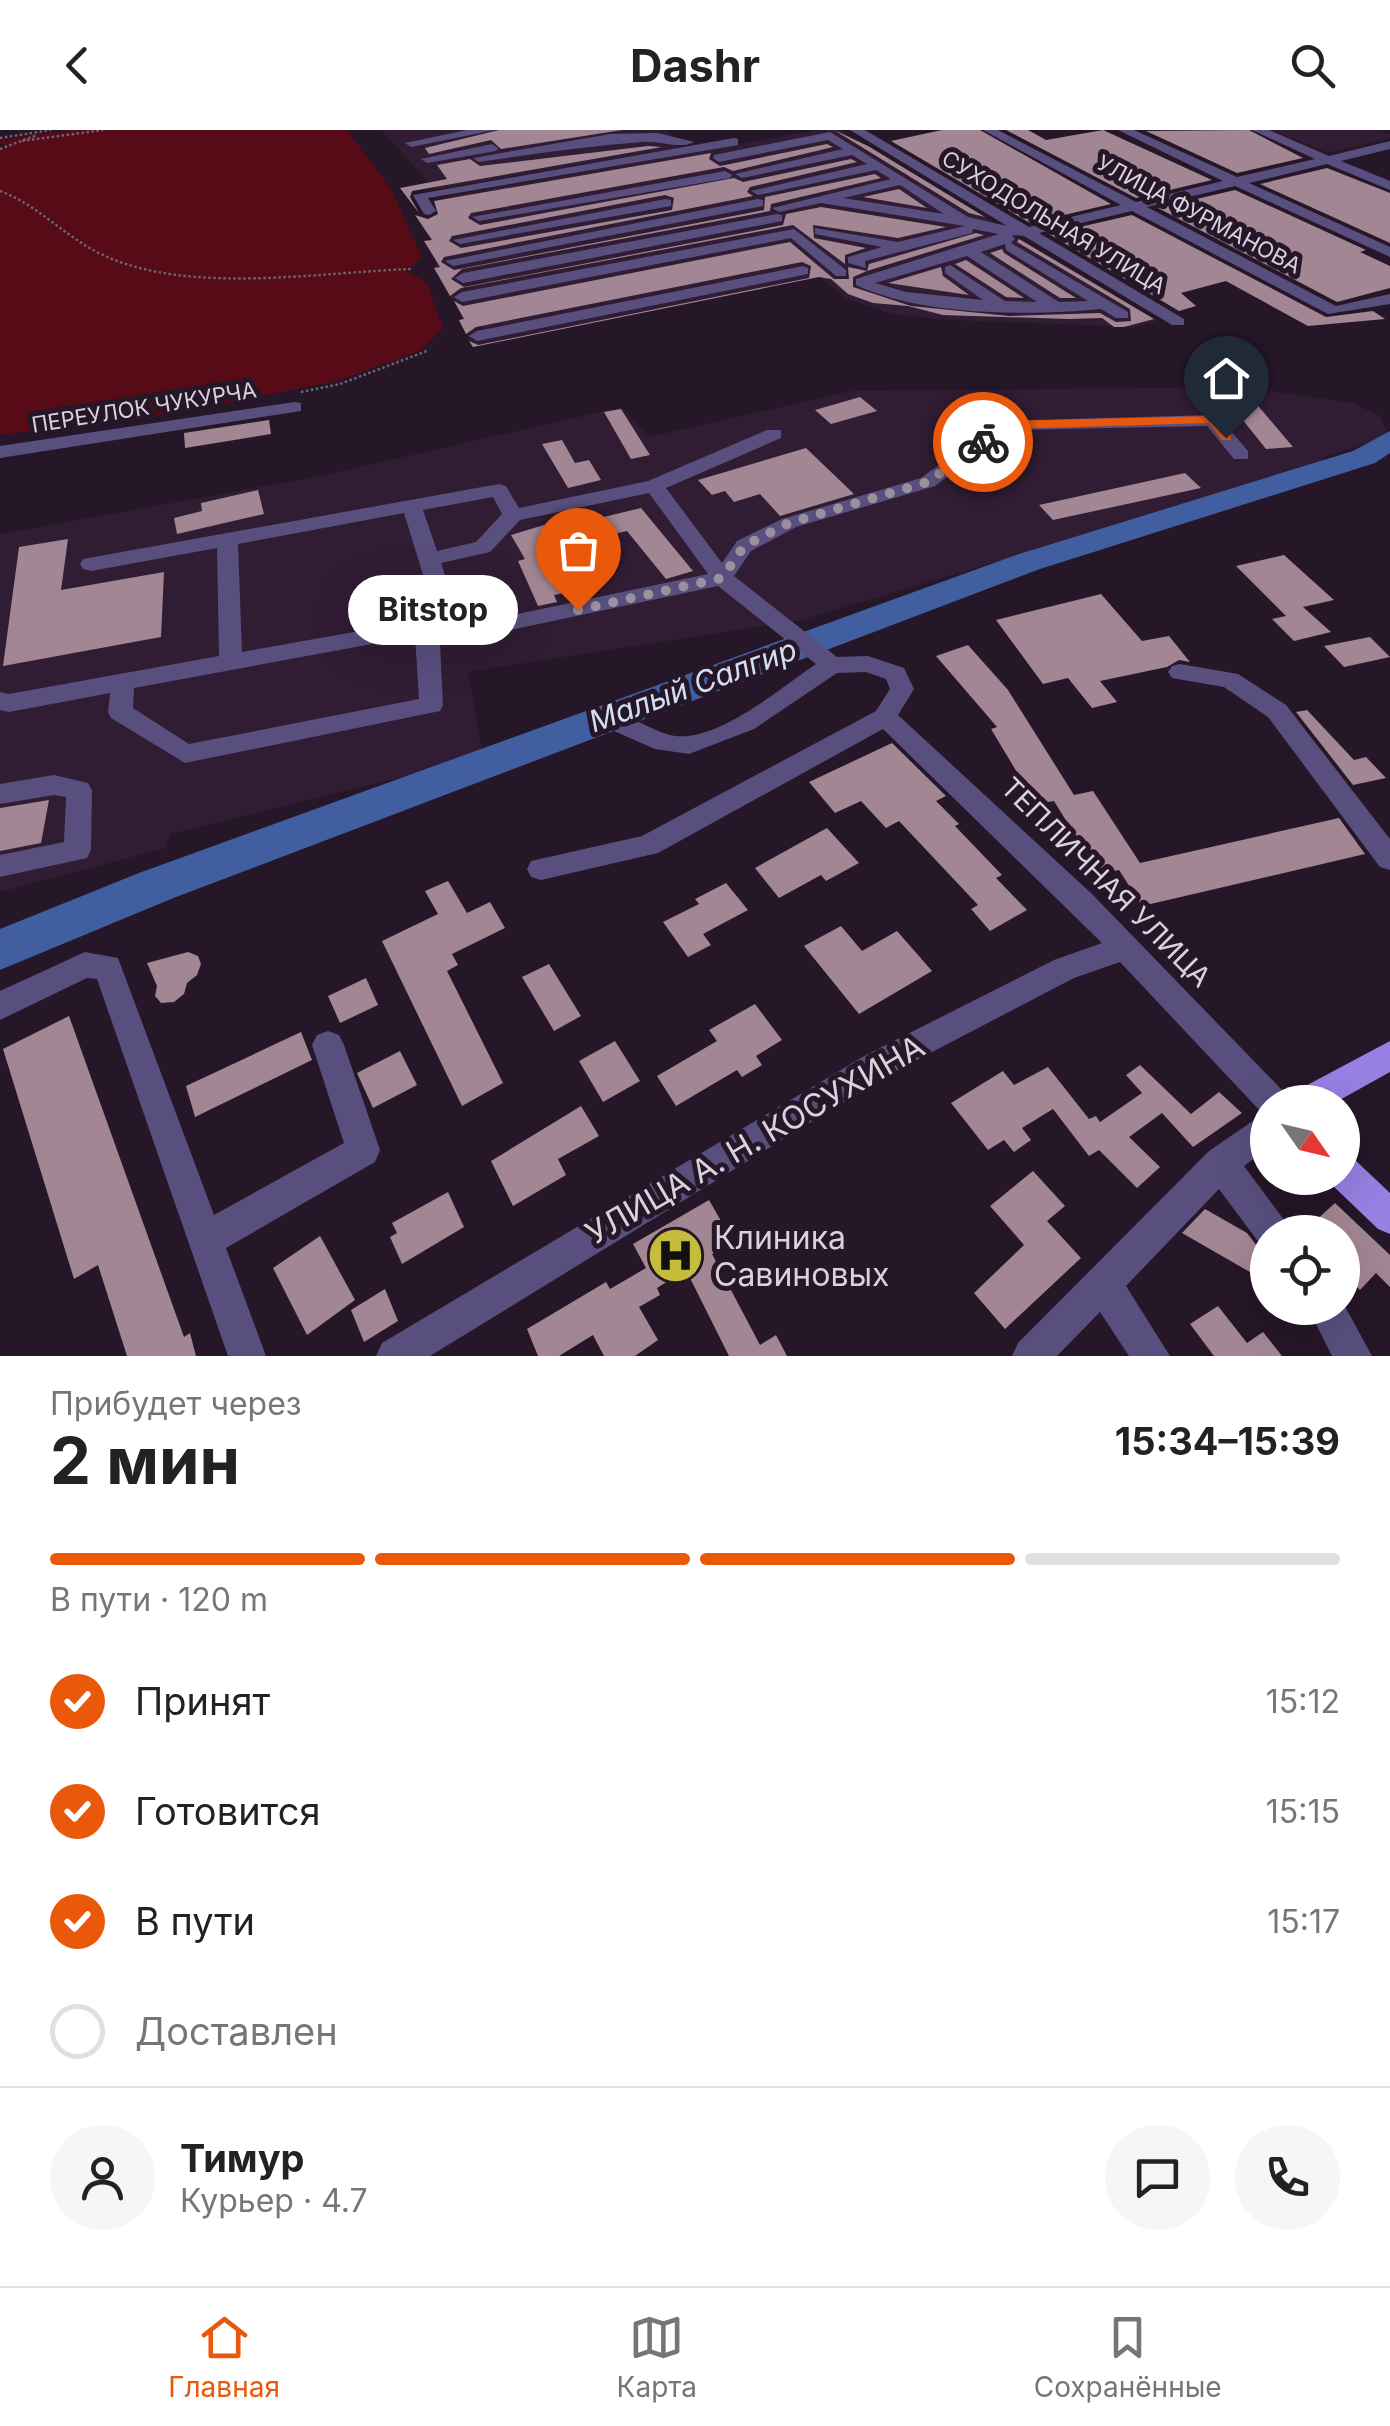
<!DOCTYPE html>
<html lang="ru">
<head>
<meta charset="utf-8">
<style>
  body { margin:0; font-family:Inter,sans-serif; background:#f6f6f6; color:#222; height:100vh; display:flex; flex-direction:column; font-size:38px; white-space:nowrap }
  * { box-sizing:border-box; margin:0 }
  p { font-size:32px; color:#767676 }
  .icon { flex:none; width:55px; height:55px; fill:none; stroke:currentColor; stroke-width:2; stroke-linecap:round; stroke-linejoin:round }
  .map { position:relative; height:1226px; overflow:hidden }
  .details { display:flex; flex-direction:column; background:#fff; flex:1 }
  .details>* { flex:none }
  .needle { width:65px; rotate:124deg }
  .tools { position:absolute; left:1250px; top:955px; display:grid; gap:20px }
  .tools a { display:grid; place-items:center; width:110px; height:110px; border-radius:50%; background:#fff; box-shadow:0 10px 40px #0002; font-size:50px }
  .pin { position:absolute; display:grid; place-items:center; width:85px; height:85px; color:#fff; margin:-102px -42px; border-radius:50% 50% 50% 0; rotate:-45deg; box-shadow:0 0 10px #0007 }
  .pin .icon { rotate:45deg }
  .courier { position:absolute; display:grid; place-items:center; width:100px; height:100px; margin:-50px; border:8px solid #ea580c; border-radius:50%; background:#fff; color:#222; box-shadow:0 2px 12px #0007 }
  .bubble { position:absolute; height:70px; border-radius:35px; background:#fff; box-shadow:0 10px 40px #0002; font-size:32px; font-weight:700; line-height:70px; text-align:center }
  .head em { font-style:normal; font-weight:700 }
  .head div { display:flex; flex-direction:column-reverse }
  .head { display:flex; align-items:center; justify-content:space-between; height:170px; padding:0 50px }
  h1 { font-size:65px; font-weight:700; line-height:75px }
  .bar { display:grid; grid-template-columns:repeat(4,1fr); gap:15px 10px; align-content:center; height:120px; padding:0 50px }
  .bar i { height:12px; border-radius:8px; background:#e0e0e0 }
  .bar .current { background:#ea580c }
  .bar p { grid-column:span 4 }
  .line { display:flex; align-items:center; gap:25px; padding:0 50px; border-top:2px solid #e0e0e0 }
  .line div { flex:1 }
  .round { display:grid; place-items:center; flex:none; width:105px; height:105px; border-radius:52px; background:#f6f6f6 }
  ol { padding:0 50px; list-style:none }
  li { display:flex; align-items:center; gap:30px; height:110px }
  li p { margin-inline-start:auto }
  li .icon { padding:10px; border-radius:50%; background:#ea580c; color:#fff; stroke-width:4 }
  li:last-child { color:#767676 }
  li i { width:55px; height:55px; border:5px solid #e0e0e0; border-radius:50% }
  header { display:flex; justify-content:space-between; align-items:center; height:130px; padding:0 50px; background:#fff; font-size:45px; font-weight:700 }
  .tabs { display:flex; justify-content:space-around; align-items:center; height:140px; border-top:2px solid #e0e0e0; background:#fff; font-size:28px; color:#767676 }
  .tabs a { display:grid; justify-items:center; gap:5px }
  .tabs .current { color:#ea580c }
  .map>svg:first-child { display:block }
  .built { fill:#301c33 }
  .green { fill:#560b17 }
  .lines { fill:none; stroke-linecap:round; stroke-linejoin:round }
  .river { fill:#415fa0; fill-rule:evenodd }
  .building { fill:#a38693; fill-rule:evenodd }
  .path { stroke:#6f6271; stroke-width:2.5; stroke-dasharray:2.5 2.5; stroke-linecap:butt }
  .minor { fill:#594f7e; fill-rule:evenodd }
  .major { fill:#9680e2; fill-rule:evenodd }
  .route { fill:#ea580c }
  .done { stroke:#9b909e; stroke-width:10; stroke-dasharray:0 18 }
  .labels { text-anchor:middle; stroke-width:10; stroke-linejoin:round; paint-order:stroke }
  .far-street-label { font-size:22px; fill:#dbd1dd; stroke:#251628 }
  .street-label { font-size:28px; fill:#dbd1dd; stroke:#251628 }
  .water-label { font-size:30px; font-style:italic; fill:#d4def1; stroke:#251628 }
  .near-street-label { font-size:32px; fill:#dbd1dd; stroke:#251628 }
  .near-poi-label { font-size:32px; fill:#dbd1dd; stroke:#251628; text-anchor:start }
</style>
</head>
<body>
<header><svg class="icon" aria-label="back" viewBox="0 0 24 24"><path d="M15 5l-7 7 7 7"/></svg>Dashr<svg class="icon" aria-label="search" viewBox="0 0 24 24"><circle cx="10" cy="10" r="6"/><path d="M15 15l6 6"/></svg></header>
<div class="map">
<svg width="1390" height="1226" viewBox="0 0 1390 1226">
  <rect width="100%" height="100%" fill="#251628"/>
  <!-- built -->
  <g class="built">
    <polygon points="381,0 668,0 677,18 435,60"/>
    <polygon points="817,0 840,0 1158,191 1133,197 949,190 889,184 847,169 820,147 473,217 459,190 464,189 434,138 441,128 424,111 431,110 423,96 462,85 449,66"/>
    <polygon points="1271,0 1380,0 1390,4 1390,8 1328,23"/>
    <polygon points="1245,257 1353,273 1380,286 1389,306 1324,327 1325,333 802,490 468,542 483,627 171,704 166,718 0,762 0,404 315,347 622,277 648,307 851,261"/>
  </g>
  <!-- green -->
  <polygon class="green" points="68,0 347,0 391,59 422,127 407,141 427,153 443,198 420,221 337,251 176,283 0,305 0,20 11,16 0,14 0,10"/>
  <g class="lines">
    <!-- river -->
    <polygon class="river" points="1390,301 1390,323 1375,333 1040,439 171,769 0,840 0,799 139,743 1016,425 1353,321"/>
  </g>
  <!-- building -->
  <g class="building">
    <polygon points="499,0 622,0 501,19 491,10 429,24 425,18"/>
    <polygon points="834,0 868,16 985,87 969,83"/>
    <polygon points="942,0 980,0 1111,74 1030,93 891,11"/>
    <polygon points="1006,0 1028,0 1046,10 1103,0 1212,50 1136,68"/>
    <polygon points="1249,0 1303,28 1237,43 1146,1"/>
    <path d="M827 14 833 17 733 41 724 37 471 83 468 88 480 95 734 48 743 52 851 29 857 32 750 57 747 62 753 66 444 127 441 132 454 140 764 80 765 67 875 44 881 48 771 74 770 81 462 139 451 149 464 157 783 95 786 84 821 77 946 97 898 108 813 95 814 108 866 118 845 125V134L793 95 461 158 450 166 434 138 440 137 424 111 432 110 415 85 428 89 438 84 434 71 711 23 709 29 720 36ZM665 65 674 68 672 80 461 118 449 111 452 106Z"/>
    <polygon points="648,16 662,17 412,61 410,67 419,83 400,58 447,49 437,35 470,29 480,36"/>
    <polygon points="1327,38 1390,63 1390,113 1260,54"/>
    <polygon points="899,59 927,78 863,67"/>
    <polygon points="1235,60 1366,120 1360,122 1390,136 1390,158 1337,172 1158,78"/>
    <polygon points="1132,85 1326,187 1373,181 1385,189 1308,196 1226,151 1181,163 1196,176 1179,181 1049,104"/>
    <polygon points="976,103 984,105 867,141 869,134"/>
    <polygon points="1019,109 1154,189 1124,197 1114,197 1102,188 1068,189 943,185 908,176 873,173 848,164 831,149 819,147 473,217 469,211 478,215 809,148 811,136 802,132 476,197 466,204 459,190 464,189 454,171 463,176 790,112 834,149 849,149 848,137 867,141 853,147 853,157 911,176 1009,186 1100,183 1116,192 1131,191 1130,179 1017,112"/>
    <polygon points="1002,119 1004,123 1076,168 1060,168 990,123"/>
    <polygon points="966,130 1024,168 1006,167 955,134"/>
    <polygon points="941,137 943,146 969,165 888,153"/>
    <polygon points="1243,258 1293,317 1266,319 1218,259"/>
    <polygon points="860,267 877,281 831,294 815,280"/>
    <polygon points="621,279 650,325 631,329 604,282"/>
    <polygon points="269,290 271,304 185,318 184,303"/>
    <polygon points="562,310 575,333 589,330 601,350 568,358 542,314"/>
    <polygon points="806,318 854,364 780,386 760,364 734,372 725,361 712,365 698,350"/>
    <polygon points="1185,343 1201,358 1053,390 1039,375"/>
    <polygon points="258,360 264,384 177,404 174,388 202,381 201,373"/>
    <polygon points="641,378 693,441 666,449 627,401 596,408 587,391"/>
    <polygon points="557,391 569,411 561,413 587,458 554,465 557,472 538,476 518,431 525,429 511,405"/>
    <polygon points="68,409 61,460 164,442 161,507 3,536 19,417"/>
    <polygon points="1284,425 1334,470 1303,477 1331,502 1294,511 1272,489 1286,486 1236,436"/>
    <polygon points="1101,464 1142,511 1169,506 1190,532 1179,530 1167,537 1100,551 1117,572 1092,578 1068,548 1043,554 996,490"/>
    <polygon points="1370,507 1390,527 1344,537 1324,516"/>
    <polygon points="968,515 1008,560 1074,665 1093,661 1140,733 1339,688 1365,724 1142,776 1119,740 1099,744 1054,671 1036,674 991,599 997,597 936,526"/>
    <polygon points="1307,580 1354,630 1366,627 1386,648 1353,655 1296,582"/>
    <polygon points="892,613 946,666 936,671 959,694 955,696 1002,745 996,748 1027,780 990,801 971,779 978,775 899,691 886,698 861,671 835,683 809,652"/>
    <polygon points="49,670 41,713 0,721 0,678"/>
    <polygon points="827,698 859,733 826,751 821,745 779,768 755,738"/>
    <polygon points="448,751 467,783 490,772 505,798 452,824 458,835 447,841 503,953 462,976 382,811 438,784 425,761"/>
    <polygon points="726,753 748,780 703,804 711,815 688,827 663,792 699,774 695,769"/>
    <polygon points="841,796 862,821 897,801 932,841 859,884 804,816"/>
    <polygon points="188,822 198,826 201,834 197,845 187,853 184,864 174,872 161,873 155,866 157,856 147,833"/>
    <polygon points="549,834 581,886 554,901 522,847"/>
    <polygon points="366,848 378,875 340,893 328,866"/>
    <polygon points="755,874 782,910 756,926 762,935 742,947 737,940 676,976 657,946 717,911 709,900"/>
    <polygon points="69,886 184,1207 190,1203 196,1226 127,1226 98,1135 74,1149 3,919"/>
    <polygon points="301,902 312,930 195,987 186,956"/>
    <polygon points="615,911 640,951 603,972 579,931"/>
    <polygon points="400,921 417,955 373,978 357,943"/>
    <polygon points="1140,935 1191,984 1219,962 1242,983 1193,1017 1162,983 1129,1007 1160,1037 1137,1058 1099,1020 1089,1026 1053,979 1022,998 1031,1010 1014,1022 1004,1010 988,1020 951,973 1003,941 1014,955 1048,937 1089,989 1096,986 1100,992 1142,963 1126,945"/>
    <polygon points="581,976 599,1006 558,1029 566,1045 513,1076 491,1031"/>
    <polygon points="1033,1041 1065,1076 1047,1091 1081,1128 1005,1199 974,1163 1024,1115 990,1076"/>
    <polygon points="448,1062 464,1097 402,1134 390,1107 397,1103 392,1093"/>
    <polygon points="709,1070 733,1112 712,1124 760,1215 776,1205 787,1226 729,1226 686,1140 657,1158 660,1165 639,1177 658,1210 635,1226 604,1226 593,1205 559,1226 538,1226 527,1199 606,1152 610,1159 646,1138 633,1114"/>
    <polygon points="1335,1073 1390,1125 1390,1157 1376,1143 1360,1160 1342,1142 1342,1102 1303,1102"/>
    <polygon points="1205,1079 1247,1103 1257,1116 1268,1122 1262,1149 1182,1103"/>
    <polygon points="320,1106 355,1170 307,1205 273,1138"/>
    <polygon points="385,1159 398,1191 364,1212 351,1180"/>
    <polygon points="1218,1176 1247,1213 1263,1202 1282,1226 1214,1226 1190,1194"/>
  </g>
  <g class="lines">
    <!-- path -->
    <g class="path">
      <polyline points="0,8 51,0"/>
      <polyline points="22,11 103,0"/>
      <polyline points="0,19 37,5"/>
      <path d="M0 61C40 76 67 109 105 126 192 165 319 142 412 139"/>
      <polyline points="301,262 340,254 427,221"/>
    </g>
    <!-- minor -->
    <g class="minor">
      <polygon points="467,0 495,0 411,17 405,13"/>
      <path d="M850 0H865L1029 97 1121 75 983 0H998L1136 72 1223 51 1118 0H1134L1237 47 1315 29 1252 0H1269L1329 26 1390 11V19L1341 31 1390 51V60L1327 34 1249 53 1390 117V127L1235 56 1147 77 1336 176 1390 164V174L1328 184 1132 81 1039 103 1184 189V195H1172L1024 106 1012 105 1015 109 1011 113 1128 182V188H1116L1101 179C1029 186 922 186 856 155V149L999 104 973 99 972 103 865 131 866 138 848 133V127L882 117 815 104V98L898 112 965 96 821 73 779 82 772 78 891 49 876 40 758 65 751 61 867 34 852 25 742 48 735 44 843 19 828 10 719 32 713 28 714 25 830 2 968 87 1007 96ZM900 55 944 84 843 68ZM1005 114 1006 120 1088 171 1059 172 981 122ZM967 126 1037 172 1005 171 950 135 945 137V143L983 170 906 162 875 153Z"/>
      <path d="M658 3 694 12C681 20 658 10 642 12 587 16 533 24 479 32L473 28 610 4Z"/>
      <polygon points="734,8 738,9 738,15 428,68 436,81 429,85 424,84 413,65"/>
      <polygon points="492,14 498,18 496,21 427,33 421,29"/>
      <polygon points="725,41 732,45 730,48 479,91 472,87"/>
      <polygon points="666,69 671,70 671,76 460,114 453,110"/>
      <polygon points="758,69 763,70 763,76 453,136 445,131"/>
      <polygon points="777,84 782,85 782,91 463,153 455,148 463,143"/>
      <polygon points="794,99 846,140 846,146 836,146 791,108 462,172 454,167 462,162"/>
      <polygon points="803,136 808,138 808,144 477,211 469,206 477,201"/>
      <polygon points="295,272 301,273 301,281 0,328 0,316"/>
      <path d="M1212 285 1218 286 1248 321V329H1234L1207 296 1010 300 935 356 796 397 751 421 734 446 837 527 868 526 904 538 914 559 898 585 1092 764 1283 961 1288 972H1268V1018L1244 1036 1284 1090 1289 1102H1268V1118L1260 1114 1219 1059 1126 1156 1170 1226H1129L1100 1182 1057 1226H1012L1018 1213 1209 1021 1263 984 1120 832 1074 848 888 945 430 1226H376L382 1213 866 925 1054 830 1102 813 883 599 658 723 541 750 531 747 527 739 531 731 642 706 876 581 890 559 886 549 866 542 837 543 754 599 689 624 655 619 614 601 611 595 623 586C641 591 657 603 675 606 720 611 780 558 816 534L718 456 440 515 443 575 440 581 185 633 111 588 108 582 110 563 9 582 0 580V562L9 564 219 526 217 418 91 441 83 439 80 434 83 429 499 354 506 356 519 378 648 351 767 300H781V308L666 358 722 433 737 411 782 389 921 348 999 291ZM649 363 708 444 436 501 456 479 441 433 490 422 520 390ZM493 367 502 384 476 412 437 421 423 380ZM404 383 433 477 416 491 242 522 238 414ZM415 506 419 569 189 614 133 578 134 558Z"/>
      <polygon points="1180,534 1238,544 1286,575 1390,709 1390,740 1380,737 1268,587 1224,557 1172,548 1168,542 1172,536"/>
      <polygon points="54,645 88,653 92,660 91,720 87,728 0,747 0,725 64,712 66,667 54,665 0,674 0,654"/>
      <polygon points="85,822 118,828 214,1085 344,1013 312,915 317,905 328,901 339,905 344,915 380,1020 375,1032 226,1118 266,1226 228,1226 97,849 87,848 0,890 0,861"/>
      <polygon points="1342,1171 1372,1226 1332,1226 1308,1178 1342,1178"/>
    </g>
    <!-- major -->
    <g class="major">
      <polygon points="1390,911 1390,942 1336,972 1291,972 1296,961"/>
      <polygon points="1342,1024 1354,1029 1390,1063 1390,1104 1378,1099 1330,1053 1328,1048 1342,1048"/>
    </g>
  </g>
  <!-- route -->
  <polygon class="route" points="1212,286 1231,305 1231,310 1222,310 1209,293 1009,299 987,314 977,312 1006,291"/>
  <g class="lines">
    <!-- done -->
    <polyline class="done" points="578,480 722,448 744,416 789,393 928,352 983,312"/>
  </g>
  <!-- icons -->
  <defs>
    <symbol id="hospital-disc" viewBox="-11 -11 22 22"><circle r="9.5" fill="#c6bc3c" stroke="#251628"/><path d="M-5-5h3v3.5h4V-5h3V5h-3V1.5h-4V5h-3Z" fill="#111"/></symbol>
  </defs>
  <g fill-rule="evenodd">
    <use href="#hospital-disc" x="644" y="1094" width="63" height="63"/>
  </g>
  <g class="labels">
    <!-- far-street labels -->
    <g class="far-street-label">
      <text transform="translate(1199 84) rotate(28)" y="8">УЛИЦА ФУРМАНОВА</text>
      <text transform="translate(1054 92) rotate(31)" y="8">СУХОДОЛЬНАЯ УЛИЦА</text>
      <text transform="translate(144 277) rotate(-9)" y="8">ПЕРЕУЛОК ЧУКУРЧА</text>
    </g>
    <!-- street labels -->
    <g class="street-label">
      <text transform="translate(1106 752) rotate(45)" y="10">ТЕПЛИЧНАЯ УЛИЦА</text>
    </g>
    <!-- water labels -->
    <g class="water-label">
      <text transform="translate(693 556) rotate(-20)" y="10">Малый Салгир</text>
    </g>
    <!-- near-street labels -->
    <g class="near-street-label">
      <text transform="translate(755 1010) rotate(-30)" y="11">УЛИЦА А. Н. КОСУХИНА</text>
    </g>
    <!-- near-poi labels -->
    <g class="near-poi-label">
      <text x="714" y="1119">Клиника<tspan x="714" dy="37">Савиновых</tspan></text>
    </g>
  </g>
</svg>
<div class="tools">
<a><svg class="needle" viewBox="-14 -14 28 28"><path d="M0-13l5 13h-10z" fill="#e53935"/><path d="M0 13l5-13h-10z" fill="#767676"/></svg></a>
<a><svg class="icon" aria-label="locate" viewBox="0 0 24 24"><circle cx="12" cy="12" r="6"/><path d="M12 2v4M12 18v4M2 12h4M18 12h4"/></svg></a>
</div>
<div class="pin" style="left:578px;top:480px;background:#ea580c"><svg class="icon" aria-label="bag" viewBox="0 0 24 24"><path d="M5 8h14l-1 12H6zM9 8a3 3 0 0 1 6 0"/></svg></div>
<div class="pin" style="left:1226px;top:308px;background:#1f2937"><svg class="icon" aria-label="home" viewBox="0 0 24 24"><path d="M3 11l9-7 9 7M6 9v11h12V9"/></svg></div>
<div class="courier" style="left:983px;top:312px"><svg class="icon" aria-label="bike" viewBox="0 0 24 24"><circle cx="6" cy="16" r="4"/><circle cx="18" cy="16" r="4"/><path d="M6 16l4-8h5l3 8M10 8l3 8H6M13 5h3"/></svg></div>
<div class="bubble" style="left:348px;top:445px;width:170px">Bitstop</div>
</div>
<section class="details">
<div class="head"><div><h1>2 мин</h1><p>Прибудет через</p></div><em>15:34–15:39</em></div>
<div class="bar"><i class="current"></i><i class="current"></i><i class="current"></i><i></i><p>В пути · 120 m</p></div>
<ol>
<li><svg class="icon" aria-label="check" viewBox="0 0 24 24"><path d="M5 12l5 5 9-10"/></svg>Принят<p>15:12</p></li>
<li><svg class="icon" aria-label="check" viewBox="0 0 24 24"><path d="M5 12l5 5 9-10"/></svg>Готовится<p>15:15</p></li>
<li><svg class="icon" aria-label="check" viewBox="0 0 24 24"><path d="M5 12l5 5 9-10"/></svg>В пути<p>15:17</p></li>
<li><i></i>Доставлен</li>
</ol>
<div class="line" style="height:180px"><a class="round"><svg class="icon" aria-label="person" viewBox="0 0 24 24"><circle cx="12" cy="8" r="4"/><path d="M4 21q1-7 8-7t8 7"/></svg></a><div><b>Тимур</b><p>Курьер · 4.7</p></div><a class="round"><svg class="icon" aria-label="chat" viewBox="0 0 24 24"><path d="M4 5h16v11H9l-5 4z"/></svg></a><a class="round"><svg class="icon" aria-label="phone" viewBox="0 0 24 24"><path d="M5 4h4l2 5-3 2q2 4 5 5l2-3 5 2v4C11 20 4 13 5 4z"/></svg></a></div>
</section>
<nav class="tabs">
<a class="current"><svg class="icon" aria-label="home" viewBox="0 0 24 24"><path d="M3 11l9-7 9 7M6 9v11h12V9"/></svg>Главная</a>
<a><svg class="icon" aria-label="map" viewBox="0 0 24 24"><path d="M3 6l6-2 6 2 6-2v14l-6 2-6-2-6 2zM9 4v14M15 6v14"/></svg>Карта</a>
<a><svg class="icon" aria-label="saved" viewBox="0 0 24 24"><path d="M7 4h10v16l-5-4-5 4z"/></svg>Сохранённые</a>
</nav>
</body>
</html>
